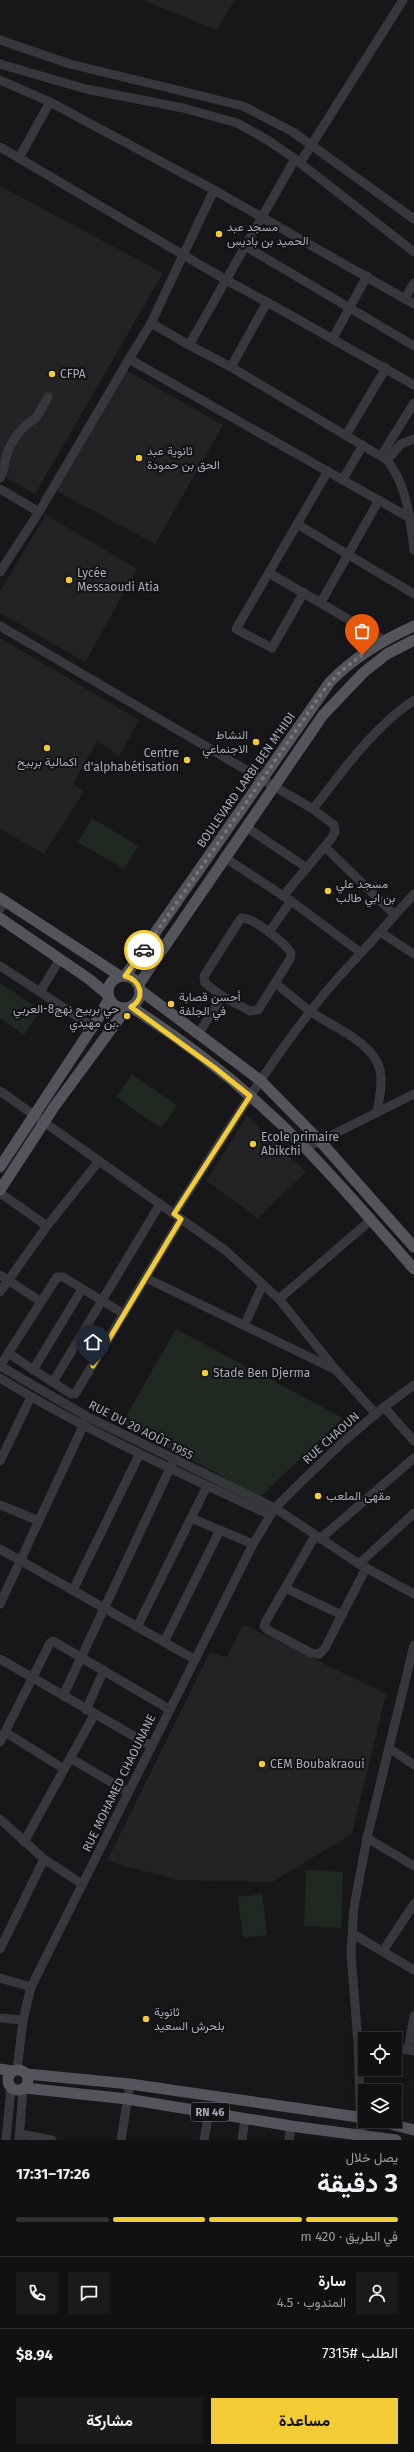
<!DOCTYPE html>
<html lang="ar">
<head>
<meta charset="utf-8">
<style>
  body { margin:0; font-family:"Fira Sans",Vazirmatn,sans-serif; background:#1a191b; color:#f1f3f6; direction:rtl; height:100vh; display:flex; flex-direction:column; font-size:15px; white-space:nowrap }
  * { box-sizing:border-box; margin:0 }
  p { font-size:13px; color:#9c9d9f }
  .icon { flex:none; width:22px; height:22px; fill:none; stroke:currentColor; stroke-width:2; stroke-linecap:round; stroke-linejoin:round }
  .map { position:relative; height:2140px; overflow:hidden; direction:ltr }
  .panel { display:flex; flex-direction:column; background:#111012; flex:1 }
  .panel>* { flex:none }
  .controls { position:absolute; left:358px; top:2032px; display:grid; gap:8px }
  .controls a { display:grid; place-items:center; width:44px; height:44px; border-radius:0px; background:#111012; box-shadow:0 2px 10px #0003,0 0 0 1px #303032; font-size:20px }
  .pin { position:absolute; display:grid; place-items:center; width:34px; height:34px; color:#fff; margin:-41px -17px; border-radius:50% 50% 50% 0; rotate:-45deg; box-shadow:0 0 4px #0007 }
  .pin .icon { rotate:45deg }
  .courier { position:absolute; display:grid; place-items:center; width:40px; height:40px; margin:-20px; border:3px solid #f2cb35; border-radius:50%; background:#fff; color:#222; box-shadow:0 1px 5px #0007 }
  .head em { font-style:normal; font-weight:700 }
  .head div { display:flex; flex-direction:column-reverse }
  .head { display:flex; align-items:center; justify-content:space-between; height:68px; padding:0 16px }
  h1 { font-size:26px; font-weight:700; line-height:30px }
  .bar { display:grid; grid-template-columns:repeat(4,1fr); gap:6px 4px; align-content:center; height:48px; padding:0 16px }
  .bar i { height:5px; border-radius:3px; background:#303032 }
  .bar .on { background:#f2cb35 }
  .bar p { grid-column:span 4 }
  .line { display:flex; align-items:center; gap:10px; padding:0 16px; border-top:1px solid #303032 }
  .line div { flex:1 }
  .round { display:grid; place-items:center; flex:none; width:42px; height:42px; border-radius:0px; background:#1a191b }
  .button { display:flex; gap:8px; margin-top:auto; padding:8px 16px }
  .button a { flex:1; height:46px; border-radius:0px; background:#f2cb35; color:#111; font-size:16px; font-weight:700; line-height:46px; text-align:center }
  .button a+a { background:#1a191b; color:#f1f3f6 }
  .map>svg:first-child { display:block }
  .built { fill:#232225 }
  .green { fill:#202822 }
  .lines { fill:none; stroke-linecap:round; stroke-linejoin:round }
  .minor { stroke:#37383d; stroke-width:9 }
  .major { stroke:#53545c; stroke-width:11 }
  .done { stroke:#757780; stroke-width:4; stroke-dasharray:0 7.2 }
  .route { stroke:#f2cb35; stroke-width:5 }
  .poi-dot { fill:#f2cb35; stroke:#121113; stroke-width:1.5 }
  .labels { text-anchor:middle; stroke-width:4; stroke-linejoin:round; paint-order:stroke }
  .shield { fill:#121113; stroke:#7b7d86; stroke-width:1 }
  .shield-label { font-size:11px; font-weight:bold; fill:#a8abb8 }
  .poi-label { font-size:12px; fill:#a8abb8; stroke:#121113; text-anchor:start }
  .street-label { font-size:12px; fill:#a8abb8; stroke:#121113 }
</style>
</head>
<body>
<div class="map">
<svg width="414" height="2140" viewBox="0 0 414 2140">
  <rect width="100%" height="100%" fill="#171618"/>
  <!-- built -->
  <g class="built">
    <polygon points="143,0 235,0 216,30"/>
    <polygon points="0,186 163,273 35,494 0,474"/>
    <polygon points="126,370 223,425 155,544 55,490"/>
    <polygon points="46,515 137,569 85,662 0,613 0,591"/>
    <polygon points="0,638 139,720 119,756 97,741 73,784 84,791 44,854 0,829"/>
    <polygon points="247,1116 306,1172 258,1218 206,1181"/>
    <polygon points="243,1624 386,1694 352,1834 272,1882 177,1880 107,1861 210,1652 227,1657"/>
  </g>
  <!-- green -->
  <g class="green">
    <polygon points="92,818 138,846 124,869 78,842"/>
    <polygon points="0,983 40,1010 24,1035 0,1018"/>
    <polygon points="132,1074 177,1106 161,1128 116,1097"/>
    <polygon points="176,1329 343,1418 260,1497 122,1423"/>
    <polygon points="306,1870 343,1872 341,1928 304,1926"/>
    <polygon points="262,1894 267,1935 243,1938 238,1897"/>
  </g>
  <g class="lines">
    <!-- minor -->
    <g class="minor">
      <polyline points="0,40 70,64 243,106 293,132 414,219"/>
      <polyline points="0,64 86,89 183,108 237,123 269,141 295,159 414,252"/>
      <polyline points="0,80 50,102"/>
      <polyline points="0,147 226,280 295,159"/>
      <polyline points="19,158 50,102 214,190 414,304"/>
      <polyline points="300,163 403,0"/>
      <polyline points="245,246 414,346"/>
      <polyline points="405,298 414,283"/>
      <polyline points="151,323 189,345"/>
      <polyline points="333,338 367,276"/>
      <polyline points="129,359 151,323 214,190"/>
      <polyline points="231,367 189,345 226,280 267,302"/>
      <polyline points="346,435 386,368"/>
      <path d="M414 439 401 444 387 460C407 485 410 519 414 550"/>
      <polyline points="381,456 414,403"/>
      <polyline points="387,460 231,367 267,302 414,385"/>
      <path d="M0 478C6 466 4 460 8 451 13 438 25 424 36 418L48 397"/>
      <polyline points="343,479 363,445"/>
      <polyline points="0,489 39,512"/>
      <polyline points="297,524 414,594"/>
      <polyline points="0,572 39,512 129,359 410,518"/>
      <polyline points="269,573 384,640"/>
      <polyline points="304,592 272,648 236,629 328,471"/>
      <polyline points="321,602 379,500"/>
      <polyline points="0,626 313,809 334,825 335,832 331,839 283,896"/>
      <path d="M313 809C345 768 371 730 414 700"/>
      <polyline points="246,827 307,868"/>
      <polyline points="325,847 395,915 414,894"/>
      <polyline points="224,857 291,901 360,952"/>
      <polyline points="0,909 5,901"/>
      <polyline points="269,932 291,901"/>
      <polyline points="380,932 414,954"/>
      <polyline points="0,966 40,992 60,959"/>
      <path d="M275 983C287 992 299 1003 311 1012 333 1027 373 1042 380 1070 383 1084 379 1099 377 1113"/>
      <polyline points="40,992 93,1027"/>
      <path d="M199 1033 222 996 250 1011 258 1010 290 959 291 953C285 943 253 917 241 918L204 976 205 983 222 996"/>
      <polyline points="0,1091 225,1250 279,1299 335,1369 376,1414"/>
      <polyline points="306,1148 414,1094"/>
      <polyline points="0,1193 47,1226"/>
      <path d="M174 1214C222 1140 268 1063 324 994 347 967 372 942 395 915"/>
      <polyline points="0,1275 40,1301"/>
      <polyline points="146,1278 332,1368"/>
      <polyline points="0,1292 47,1226 99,1161"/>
      <polyline points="279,1299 371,1220"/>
      <polyline points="244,1326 263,1284"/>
      <polyline points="8,1353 71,1394 75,1394 181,1219"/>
      <polyline points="0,1366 88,1417 275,1508 359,1564 414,1594"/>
      <polyline points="0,1366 57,1277 63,1277 124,1314"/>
      <polyline points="33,1370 82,1289"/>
      <path d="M0 1378C86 1431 178 1472 270 1515"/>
      <polyline points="53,1382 160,1204"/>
      <polyline points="384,1407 414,1441"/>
      <polyline points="0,1461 31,1397"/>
      <polyline points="0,1505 39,1521"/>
      <polyline points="191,1518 253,1544"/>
      <polyline points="315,1536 266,1621 264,1626 268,1630 311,1653 319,1654 325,1648 366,1568"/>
      <polyline points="320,1539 414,1458"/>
      <polyline points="0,1549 194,1659"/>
      <polyline points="359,1564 414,1513"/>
      <polyline points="285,1588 342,1615"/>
      <polyline points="73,1590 139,1455"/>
      <polyline points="0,1604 85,1422"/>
      <polyline points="137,1627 207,1486"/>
      <polyline points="164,1642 220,1530"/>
      <polyline points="0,1659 151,1746"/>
      <polyline points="63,1696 172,1464"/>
      <polyline points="86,1710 104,1670"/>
      <polyline points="5,1732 64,1769"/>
      <polyline points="0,1742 50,1643 53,1641 169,1709"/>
      <polyline points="389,1748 414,1765"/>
      <polyline points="70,1758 128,1792"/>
      <polyline points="0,1819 44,1859 82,1884"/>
      <polyline points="367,1838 414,1866"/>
      <polyline points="24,1842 94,1715"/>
      <polyline points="353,1934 414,1970"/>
      <polyline points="0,1949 44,1859"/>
      <polyline points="383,1951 414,1904"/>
      <polyline points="0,1978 31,1987"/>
      <polyline points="0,2018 23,2020"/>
      <polyline points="395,2048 414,2051"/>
      <polyline points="408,2050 414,2016"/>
      <polyline points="17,2070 23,2020 31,1987 253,1544 275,1508 299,1484 344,1441 384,1407 414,1385"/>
      <polyline points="20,2134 52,2140"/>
      <polyline points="361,2135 358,2043 351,1953 354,1907 367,1838 414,1645"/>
      <polyline points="6,2140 11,2088"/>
      <polyline points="19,2140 23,2089"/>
      <polyline points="121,2140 130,2084"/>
      <polyline points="204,2140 209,2112"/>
      <polyline points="242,2140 245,2118"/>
      <polyline points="289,2140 291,2126"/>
    </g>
    <!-- major -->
    <g class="major">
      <polyline points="0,898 120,976"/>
      <polyline points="0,918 89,979 107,994"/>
      <circle cx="124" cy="992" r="16"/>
      <path d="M125 976 330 682C354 657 383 640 414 626"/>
      <polyline points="139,984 323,715 364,672 387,654 414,640"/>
      <polyline points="140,990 261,1081 320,1141 414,1247"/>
      <path d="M131 1007C194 1047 255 1096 307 1150 344 1188 379 1229 414 1269"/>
      <polyline points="0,1167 97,1020 109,999"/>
      <polyline points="0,1190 54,1107 126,1009"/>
      <polyline points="0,2069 13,2071"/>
      <circle cx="18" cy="2080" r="10"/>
      <polyline points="27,2074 130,2084 365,2118"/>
      <polyline points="25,2088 127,2099 291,2126 396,2140"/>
      <polyline points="378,2121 414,2130"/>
    </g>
  </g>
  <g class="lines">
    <!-- done -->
    <polyline class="done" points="144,950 324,690 340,672 362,655"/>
    <!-- route -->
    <path class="route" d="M93 1366 181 1219 174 1214 250 1096 215 1068 131 1007C146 998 141 980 125 976L144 950"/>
  </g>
  <!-- markers -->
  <g class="poi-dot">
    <circle cx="219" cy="234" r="4"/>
    <circle cx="52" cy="374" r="4"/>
    <circle cx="139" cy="458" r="4"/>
    <circle cx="69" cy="580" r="4"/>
    <circle cx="256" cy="742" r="4"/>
    <circle cx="47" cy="748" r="4"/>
    <circle cx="187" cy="760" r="4"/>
    <circle cx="328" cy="891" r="4"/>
    <circle cx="171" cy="1004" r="4"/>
    <circle cx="127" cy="1016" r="4"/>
    <circle cx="253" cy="1144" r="4"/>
    <circle cx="205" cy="1373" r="4"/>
    <circle cx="318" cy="1496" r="4"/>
    <circle cx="262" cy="1764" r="4"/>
    <circle cx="146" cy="2019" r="4"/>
  </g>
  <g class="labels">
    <!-- shield labels -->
    <rect class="shield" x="191" y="2103" width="38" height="18" rx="3"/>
    <g class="shield-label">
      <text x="210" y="2116">RN 46</text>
    </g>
    <!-- poi labels -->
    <g class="poi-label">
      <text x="227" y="231">مسجد عبد<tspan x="227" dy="14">الحميد بن باديس</tspan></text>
      <text x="60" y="378">CFPA</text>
      <text x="147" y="455">ثانوية عبد<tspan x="147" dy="14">الحق بن حمودة</tspan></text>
      <text x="77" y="577">Lycée<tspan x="77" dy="14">Messaoudi Atia</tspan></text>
      <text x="248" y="739" text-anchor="end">النشاط<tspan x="248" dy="14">الاجنماعي</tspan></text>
      <text x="179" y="757" text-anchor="end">Centre<tspan x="179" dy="14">d'alphabétisation</tspan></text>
      <text x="47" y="766" text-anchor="middle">اكمالية بربيح</text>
      <text x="336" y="888">مسجد علي<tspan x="336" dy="14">بن ابي طالب</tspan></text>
      <text x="179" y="1001">أحسن قصابة<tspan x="179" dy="14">في الجلفة</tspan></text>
      <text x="119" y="1013" text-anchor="end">حي بربيح نهج8-العربي<tspan x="119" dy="14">بن مهيدي.</tspan></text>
      <text x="261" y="1141">Ecole primaire<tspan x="261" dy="14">Abikchi</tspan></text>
      <text x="213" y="1377">Stade Ben Djerma</text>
      <text x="326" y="1500">مقهى الملعب</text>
      <text x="270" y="1768">CEM Boubakraoui</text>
      <text x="154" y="2016">ثانوية<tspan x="154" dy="14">بلحرش السعيد</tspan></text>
    </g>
    <!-- street labels -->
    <g class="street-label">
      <text transform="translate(246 780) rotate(-55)" y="4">BOULEVARD LARBI BEN M'HIDI</text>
      <text transform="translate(141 1430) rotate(27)" y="4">RUE DU 20 AOÛT 1955</text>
      <text transform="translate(331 1438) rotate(-42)" y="4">RUE CHAOUN</text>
      <text transform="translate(119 1783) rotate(-64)" y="4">RUE MOHAMED CHAOUNANE</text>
    </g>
  </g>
</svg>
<div class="controls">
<a><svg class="icon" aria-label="locate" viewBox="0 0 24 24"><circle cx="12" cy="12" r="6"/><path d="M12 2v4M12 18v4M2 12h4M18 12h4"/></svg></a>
<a><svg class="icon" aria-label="layers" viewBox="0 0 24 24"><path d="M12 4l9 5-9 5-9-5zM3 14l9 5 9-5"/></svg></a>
</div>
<div class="pin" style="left:362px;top:655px;background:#ea580c"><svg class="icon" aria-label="bag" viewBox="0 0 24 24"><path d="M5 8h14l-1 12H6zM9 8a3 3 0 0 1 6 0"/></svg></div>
<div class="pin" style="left:93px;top:1366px;background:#1f2937"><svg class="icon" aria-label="home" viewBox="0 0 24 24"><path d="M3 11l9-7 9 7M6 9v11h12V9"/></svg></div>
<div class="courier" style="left:144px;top:950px"><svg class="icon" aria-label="car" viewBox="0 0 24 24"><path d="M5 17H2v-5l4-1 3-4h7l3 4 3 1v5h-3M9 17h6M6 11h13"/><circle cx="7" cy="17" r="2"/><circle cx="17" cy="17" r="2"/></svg></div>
</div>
<section class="panel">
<div class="head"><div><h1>3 دقيقة</h1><p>يصل خلال</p></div><em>17:26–17:31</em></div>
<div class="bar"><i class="on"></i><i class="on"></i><i class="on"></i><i></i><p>في الطريق · 420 m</p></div>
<div class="line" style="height:72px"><a class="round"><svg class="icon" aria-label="person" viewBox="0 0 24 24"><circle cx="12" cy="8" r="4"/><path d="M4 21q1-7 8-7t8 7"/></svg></a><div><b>سارة</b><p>المندوب · 4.5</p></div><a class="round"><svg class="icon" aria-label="chat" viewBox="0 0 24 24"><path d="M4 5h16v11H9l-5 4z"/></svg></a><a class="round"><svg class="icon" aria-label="phone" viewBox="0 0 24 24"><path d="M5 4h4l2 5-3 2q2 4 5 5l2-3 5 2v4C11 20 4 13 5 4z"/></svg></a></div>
<div class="line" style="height:52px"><div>الطلب #7315</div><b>$8.94</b></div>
<div class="button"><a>مساعدة</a><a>مشاركة</a></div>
</section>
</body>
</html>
